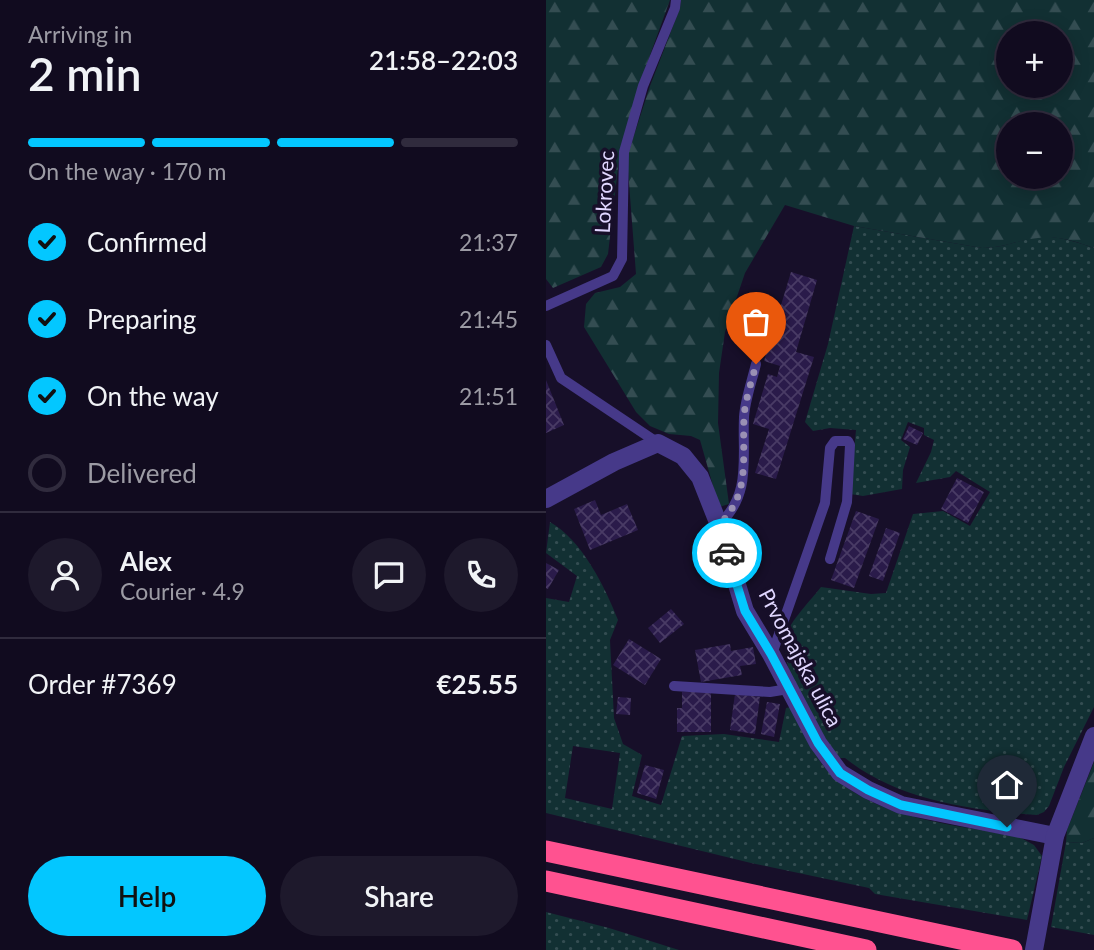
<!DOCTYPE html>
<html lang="en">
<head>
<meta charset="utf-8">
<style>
  body { margin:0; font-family:Lato,sans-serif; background:#1e192c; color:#f1f3f6; height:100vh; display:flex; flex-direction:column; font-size:26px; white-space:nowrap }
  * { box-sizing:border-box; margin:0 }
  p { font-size:23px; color:#9c9ba4 }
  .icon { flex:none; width:38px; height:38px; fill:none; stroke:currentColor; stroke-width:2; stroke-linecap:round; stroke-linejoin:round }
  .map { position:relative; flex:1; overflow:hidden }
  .panel { display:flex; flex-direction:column; background:#110b1f; width:546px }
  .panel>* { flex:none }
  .tools { position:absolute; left:450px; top:21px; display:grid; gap:14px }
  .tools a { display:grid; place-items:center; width:77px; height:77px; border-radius:50%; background:#110b1f; box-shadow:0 4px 18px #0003,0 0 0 2px #302b3d; font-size:35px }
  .pin { position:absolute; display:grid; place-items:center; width:60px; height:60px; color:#fff; margin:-72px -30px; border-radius:50% 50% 50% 0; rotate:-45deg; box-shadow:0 0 7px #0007 }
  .pin .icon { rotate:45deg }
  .courier { position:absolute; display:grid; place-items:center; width:70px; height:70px; margin:-35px; border:5px solid #03c7ff; border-radius:50%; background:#fff; color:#222; box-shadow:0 2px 9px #0007 }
  .overview em { font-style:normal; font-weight:600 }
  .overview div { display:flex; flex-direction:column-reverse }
  .overview { display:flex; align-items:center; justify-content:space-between; height:119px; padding:0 28px }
  h1 { font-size:46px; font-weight:600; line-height:52px }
  .bar { display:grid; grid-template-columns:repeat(4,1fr); gap:10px 7px; align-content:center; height:84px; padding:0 28px }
  .bar i { height:9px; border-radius:5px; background:#302b3d }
  .bar .current { background:#03c7ff }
  .bar p { grid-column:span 4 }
  .line { display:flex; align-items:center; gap:18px; padding:0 28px; border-top:2px solid #302b3d }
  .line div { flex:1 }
  .round { display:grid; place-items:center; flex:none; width:74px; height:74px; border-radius:37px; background:#1e192c }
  ol { padding:0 28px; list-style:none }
  li { display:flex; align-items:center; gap:21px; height:77px }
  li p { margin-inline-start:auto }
  li .icon { padding:7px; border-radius:50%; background:#03c7ff; color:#111; stroke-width:4 }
  li:last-child { color:#9c9ba4 }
  li i { width:38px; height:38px; border:4px solid #302b3d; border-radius:50% }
  .action { display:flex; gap:14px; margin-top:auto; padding:14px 28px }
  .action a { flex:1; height:80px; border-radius:42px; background:#03c7ff; color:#111; font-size:28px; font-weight:600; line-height:80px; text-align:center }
  .action a+a { background:#1e192c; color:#f1f3f6 }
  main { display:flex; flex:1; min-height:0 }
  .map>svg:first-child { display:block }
  .grass { fill:url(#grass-dots); fill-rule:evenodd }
  .forest { fill:url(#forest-firs); fill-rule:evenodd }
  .building { fill:url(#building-cross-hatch) }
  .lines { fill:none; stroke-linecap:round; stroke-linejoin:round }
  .lane { stroke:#463989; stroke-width:10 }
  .street { stroke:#463989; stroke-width:18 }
  .highway { stroke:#ff5290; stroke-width:21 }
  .done { stroke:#9a91b4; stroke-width:7; stroke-dasharray:0 12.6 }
  .route { stroke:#03c7ff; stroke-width:9 }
  .labels { text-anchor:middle; stroke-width:7; stroke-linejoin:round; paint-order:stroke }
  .street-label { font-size:21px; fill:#e1d7ff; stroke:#170f29 }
</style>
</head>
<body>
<main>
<section class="panel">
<div class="overview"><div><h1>2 min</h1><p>Arriving in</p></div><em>21:58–22:03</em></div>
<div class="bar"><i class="current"></i><i class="current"></i><i class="current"></i><i></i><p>On the way · 170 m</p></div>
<ol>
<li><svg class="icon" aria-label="check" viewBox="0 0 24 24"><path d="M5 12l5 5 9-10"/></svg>Confirmed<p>21:37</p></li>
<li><svg class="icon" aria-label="check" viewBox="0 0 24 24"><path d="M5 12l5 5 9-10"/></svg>Preparing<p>21:45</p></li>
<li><svg class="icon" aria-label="check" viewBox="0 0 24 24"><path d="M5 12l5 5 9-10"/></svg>On the way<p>21:51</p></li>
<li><i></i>Delivered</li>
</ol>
<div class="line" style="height:126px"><a class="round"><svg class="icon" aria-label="person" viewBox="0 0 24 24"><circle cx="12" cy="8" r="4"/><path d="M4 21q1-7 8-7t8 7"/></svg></a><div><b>Alex</b><p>Courier · 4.9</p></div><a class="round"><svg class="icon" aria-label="chat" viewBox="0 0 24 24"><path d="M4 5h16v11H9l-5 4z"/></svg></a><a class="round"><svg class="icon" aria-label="phone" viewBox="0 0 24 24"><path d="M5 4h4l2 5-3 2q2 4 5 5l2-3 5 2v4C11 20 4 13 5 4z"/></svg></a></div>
<div class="line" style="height:91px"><div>Order #7369</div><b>€25.55</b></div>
<div class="action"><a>Help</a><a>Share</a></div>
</section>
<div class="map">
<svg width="548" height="950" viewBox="0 0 548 950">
  <defs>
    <pattern id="grass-dots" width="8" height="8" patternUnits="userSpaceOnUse" patternTransform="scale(1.75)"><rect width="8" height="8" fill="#123033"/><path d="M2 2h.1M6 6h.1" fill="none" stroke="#344d52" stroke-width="1.8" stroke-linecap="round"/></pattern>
    <pattern id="forest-firs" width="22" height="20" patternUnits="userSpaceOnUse" patternTransform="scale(1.75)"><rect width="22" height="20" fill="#123033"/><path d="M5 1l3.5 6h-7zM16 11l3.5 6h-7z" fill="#344d52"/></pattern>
    <pattern id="building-cross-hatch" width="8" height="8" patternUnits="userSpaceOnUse" patternTransform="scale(1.75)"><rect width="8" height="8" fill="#2a1b4a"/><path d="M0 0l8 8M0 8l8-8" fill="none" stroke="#493b65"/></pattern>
  </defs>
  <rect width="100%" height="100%" fill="#170f29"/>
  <!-- grass -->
  <g class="grass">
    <path d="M308 226 436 248C458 248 472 240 492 237 511 235 531 242 548 248V707L518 767 503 806 498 812 491 815C425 810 353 801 299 758H293C270 730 233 674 240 636 243 622 266 599 275 587L325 594 340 593 367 514 397 511 424 526 444 492 410 471 404 477 370 483 385 452 388 440 378 435V428L362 422 355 440 364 447 357 470 356 489 317 496 304 494 310 430 284 428 267 431 259 422 282 344Z"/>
    <path d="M4 522C36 540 59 587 72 620L64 640 68 718 77 744 96 755 86 796 115 805 136 736 178 734 233 742 240 708 245 707C256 732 270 762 291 780 341 822 414 824 475 838L488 845 496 856 481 920 329 894 323 888 205 863 0 813V598L23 602 31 576 0 553ZM27 746 74 753 66 809 19 798Z"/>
    <polygon points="548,838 548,935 505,927 520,842 536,843"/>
    <polygon points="0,912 63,928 133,950 0,950"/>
  </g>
  <!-- forest -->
  <g class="forest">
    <polygon points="0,0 124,0 95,80 74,151 62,254 55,267 7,288 0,279"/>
    <path d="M135 0H548V248C531 242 511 235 492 238 472 240 458 248 436 248L308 226 239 205 199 273 179 332 173 373 172 423 183 504 173 507 154 440 145 436 123 434 104 426 90 412 38 327 40 304 49 293 74 287 90 274 81 157 104 86 134 8ZM462 33H514V86H462ZM462 124H514V177H462Z"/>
    <polygon points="548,762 548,838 536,843 520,842 521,830"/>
  </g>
  <!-- building -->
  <g class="building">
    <polygon points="245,272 271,280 250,352 268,357 230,479 209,473 223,429 207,424 222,374 231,377 234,366 218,361"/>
    <polygon points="0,380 18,425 0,433"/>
    <polygon points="363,426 377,433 371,445 357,439"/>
    <polygon points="411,478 438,492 422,523 395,509"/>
    <polygon points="49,500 55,515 81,504 92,530 44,550 28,509"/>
    <polygon points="310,511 333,519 308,588 285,580"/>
    <polygon points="340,528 354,533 337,581 323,576"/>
    <polygon points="0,563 13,570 2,589 0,588"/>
    <polygon points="125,609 138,624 114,643 102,628"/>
    <polygon points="83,639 115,659 99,685 67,665"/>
    <polygon points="184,644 185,651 207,647 210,664 194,666 196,675 155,682 149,650"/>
    <polygon points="136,692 165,692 165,732 131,732 131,708 136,708"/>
    <polygon points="189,694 214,697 209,734 184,730"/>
    <polygon points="72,697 85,698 84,715 70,714"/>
    <polygon points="221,702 234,704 228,737 215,734"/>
    <polygon points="99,765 118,770 110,799 91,793"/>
  </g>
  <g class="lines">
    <!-- lane -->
    <g class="lane">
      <polyline points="0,306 67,276 76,259 78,152 97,86 129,8 130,0"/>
      <polyline points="0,345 15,378 112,443"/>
      <path d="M173 525C206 493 196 459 198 417 199 400 206 381 210 364"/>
      <polyline points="226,654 279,503 284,448 289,441 302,441 304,445 301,502 284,559"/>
      <polyline points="128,686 224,692 242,689"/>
    </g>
    <!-- street -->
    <g class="street">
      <polyline points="0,499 68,462 112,443 137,456 154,477 173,525 199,611 225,654 272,743 294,773 322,790 355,805 509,836"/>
      <polyline points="488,950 509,836 548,736"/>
    </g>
    <!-- highway -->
    <g class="highway">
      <polyline points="0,851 466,950"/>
      <polyline points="0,881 320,950"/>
    </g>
  </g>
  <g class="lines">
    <!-- done -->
    <path class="done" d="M181 553 173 525C205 493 196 459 198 417 199 400 206 381 210 364"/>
    <!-- route -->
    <polyline class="route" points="181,553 199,611 225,654 272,743 294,773 322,790 355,805 461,827"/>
  </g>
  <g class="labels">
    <!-- street labels -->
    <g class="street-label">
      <text transform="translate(59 192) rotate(-87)" y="7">Lokrovec</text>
      <text transform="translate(254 658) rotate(62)" y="7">Prvomajska ulica</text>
    </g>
  </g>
</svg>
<div class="tools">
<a>+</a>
<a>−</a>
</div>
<div class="pin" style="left:210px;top:364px;background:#ea580c"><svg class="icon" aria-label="bag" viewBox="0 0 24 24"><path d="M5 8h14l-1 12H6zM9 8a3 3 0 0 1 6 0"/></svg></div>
<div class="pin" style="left:461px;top:827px;background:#1f2937"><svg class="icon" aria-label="home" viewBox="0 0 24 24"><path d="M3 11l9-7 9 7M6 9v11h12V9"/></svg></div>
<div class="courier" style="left:181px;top:553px"><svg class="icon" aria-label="car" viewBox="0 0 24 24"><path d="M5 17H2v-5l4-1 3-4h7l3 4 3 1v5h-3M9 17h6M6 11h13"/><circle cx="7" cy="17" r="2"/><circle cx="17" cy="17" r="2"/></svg></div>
</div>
</main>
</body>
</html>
